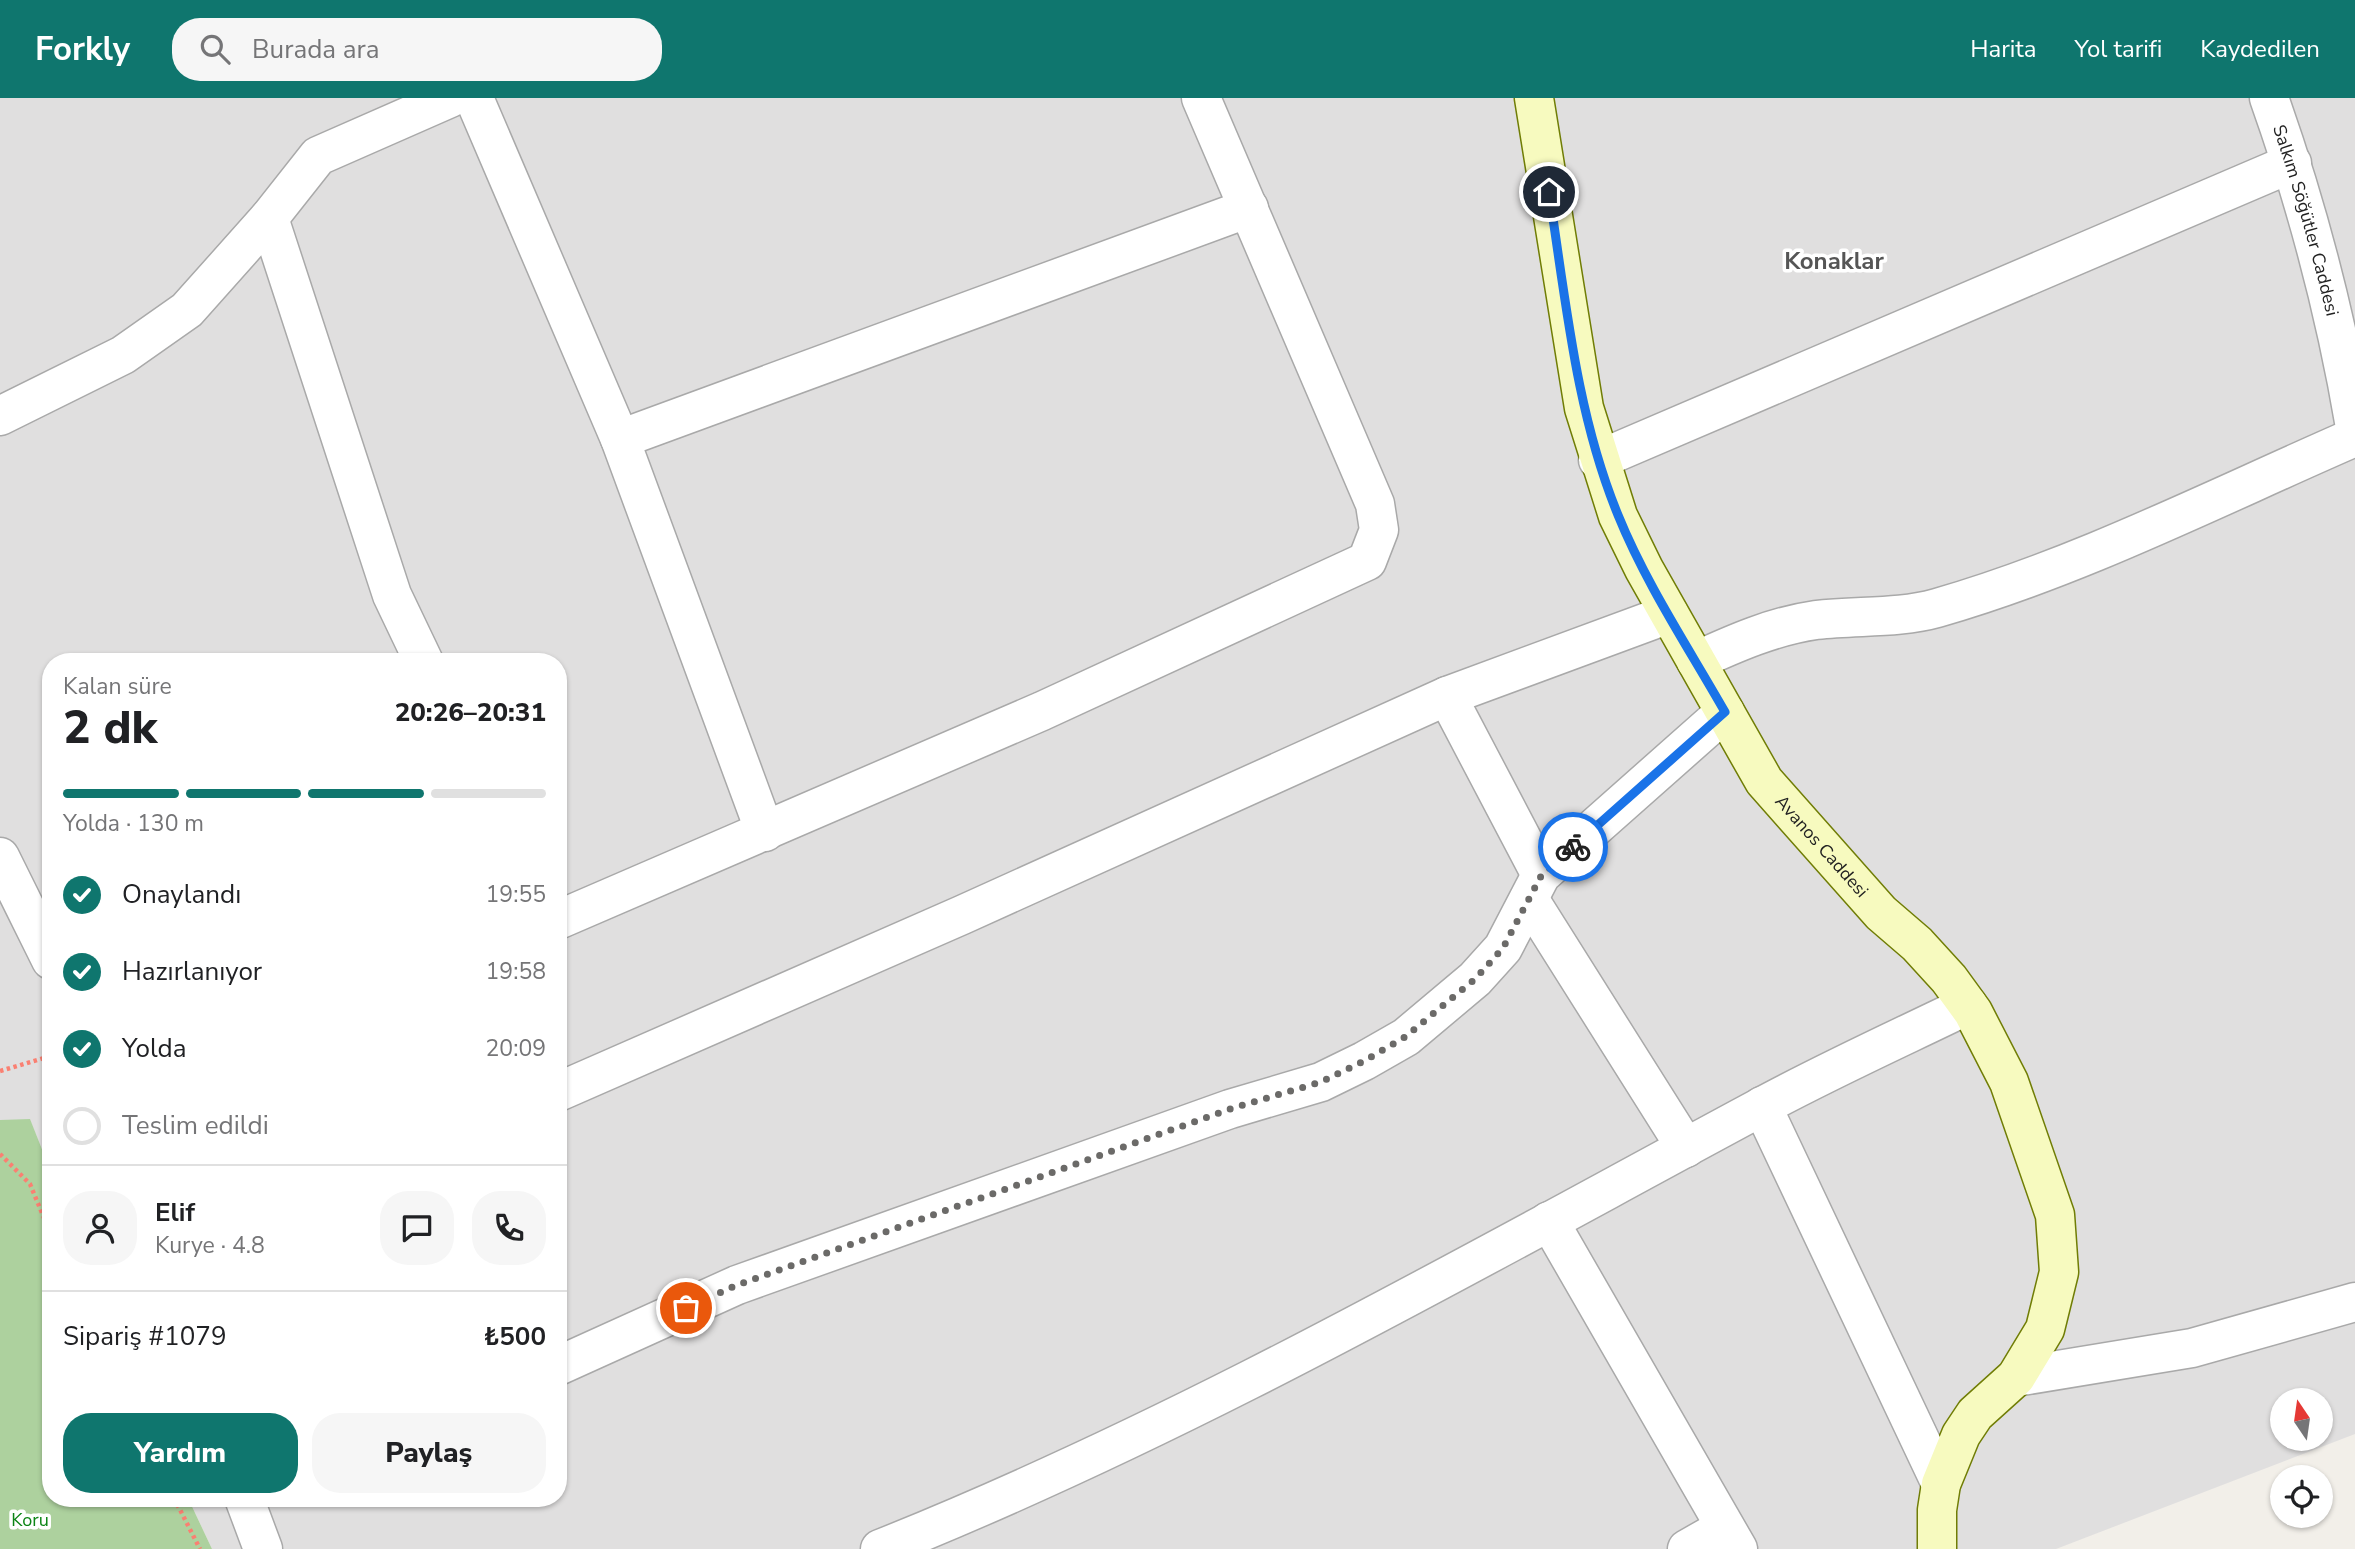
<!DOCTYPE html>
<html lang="tr">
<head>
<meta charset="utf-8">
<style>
  body { margin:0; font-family:"Nunito Sans",sans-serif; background:#f6f6f6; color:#202124; height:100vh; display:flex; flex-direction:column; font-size:26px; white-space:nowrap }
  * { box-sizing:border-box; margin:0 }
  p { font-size:23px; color:#757577 }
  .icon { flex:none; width:38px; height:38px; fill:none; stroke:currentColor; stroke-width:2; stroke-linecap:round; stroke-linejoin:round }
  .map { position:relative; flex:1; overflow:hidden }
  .details { position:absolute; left:42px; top:555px; width:525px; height:854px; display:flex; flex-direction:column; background:#fff; border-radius:28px; box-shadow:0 2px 5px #0004 }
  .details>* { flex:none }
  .needle { width:46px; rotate:347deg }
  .tools { position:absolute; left:2270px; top:1290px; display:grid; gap:14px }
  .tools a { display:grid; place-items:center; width:63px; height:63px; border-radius:50%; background:#fff; box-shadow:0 2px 5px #0004; font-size:35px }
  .pin { position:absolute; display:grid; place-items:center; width:60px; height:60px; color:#fff; margin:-30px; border:4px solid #fff; border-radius:50%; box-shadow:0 2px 7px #0007 }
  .courier { position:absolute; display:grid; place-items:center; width:70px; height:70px; margin:-35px; border:5px solid #1a73e8; border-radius:50%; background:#fff; color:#222; box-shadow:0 2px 9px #0007 }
  .summary em { font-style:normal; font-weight:800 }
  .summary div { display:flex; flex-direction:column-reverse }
  .summary { display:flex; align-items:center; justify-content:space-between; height:119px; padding:0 21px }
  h1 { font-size:46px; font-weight:800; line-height:52px }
  .bar { display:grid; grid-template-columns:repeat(4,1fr); gap:10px 7px; align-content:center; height:84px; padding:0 21px }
  .bar i { height:9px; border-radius:5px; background:#e0e0e0 }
  .bar .selected { background:#0f766e }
  .bar p { grid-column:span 4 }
  .line { display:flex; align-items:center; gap:18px; padding:0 21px; border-top:2px solid #e0e0e0 }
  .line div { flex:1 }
  .round { display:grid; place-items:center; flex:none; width:74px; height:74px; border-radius:28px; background:#f6f6f6 }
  ol { padding:0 21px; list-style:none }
  li { display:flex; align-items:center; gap:21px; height:77px }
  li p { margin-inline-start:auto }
  li .icon { padding:7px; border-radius:50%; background:#0f766e; color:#fff; stroke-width:4 }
  li:last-child { color:#757577 }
  li i { width:38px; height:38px; border:4px solid #e0e0e0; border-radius:50% }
  .primary-button { display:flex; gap:14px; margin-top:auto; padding:14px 21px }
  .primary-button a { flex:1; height:80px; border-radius:28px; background:#0f766e; color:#fff; font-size:28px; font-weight:800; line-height:80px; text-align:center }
  .primary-button a+a { background:#f6f6f6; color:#202124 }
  header { display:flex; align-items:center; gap:42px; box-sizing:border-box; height:98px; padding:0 35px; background:#0f766e; color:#fff }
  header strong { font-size:33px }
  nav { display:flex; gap:38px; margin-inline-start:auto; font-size:24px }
  .search { width:490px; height:63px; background:#f6f6f6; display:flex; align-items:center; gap:18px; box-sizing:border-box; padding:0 24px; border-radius:28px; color:#757577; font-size:26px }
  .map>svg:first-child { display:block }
  .residential { fill:#e0dfdf; fill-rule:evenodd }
  .forest { fill:#add19e }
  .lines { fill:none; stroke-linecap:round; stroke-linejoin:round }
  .street-casing { stroke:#a9a9a9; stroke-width:41 }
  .secondary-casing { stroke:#707d05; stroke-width:41 }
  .path { stroke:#fa8072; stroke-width:4.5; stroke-dasharray:3.5 3.5; stroke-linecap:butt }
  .street { stroke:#fff; stroke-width:38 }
  .secondary { stroke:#f7fabf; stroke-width:38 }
  .done { stroke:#6b6a68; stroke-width:7; stroke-dasharray:0 12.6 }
  .route { stroke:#1a73e8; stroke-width:9 }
  .labels { text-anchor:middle; stroke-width:7; stroke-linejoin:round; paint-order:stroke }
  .street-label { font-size:18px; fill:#222; stroke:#fff }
  .park-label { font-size:18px; fill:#0c8416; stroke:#fff }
  .district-label { font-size:24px; font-weight:bold; fill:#555; stroke:#fff }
</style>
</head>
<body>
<header>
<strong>Forkly</strong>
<div class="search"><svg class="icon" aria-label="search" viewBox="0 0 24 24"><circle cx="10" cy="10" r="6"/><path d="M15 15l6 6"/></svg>Burada ara</div>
<nav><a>Harita</a><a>Yol tarifi</a><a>Kaydedilen</a></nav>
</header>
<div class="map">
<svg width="2355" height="1451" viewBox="0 0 2355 1451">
  <rect width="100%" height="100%" fill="#f2efe9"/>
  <!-- residential -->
  <path class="residential" d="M0 0H2355V1336L2056 1451H212L188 1400H558V564H51V1074L30 1022H0ZM2282 1302H2320V1340H2282Z"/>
  <!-- forest -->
  <polygon class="forest" points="30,1021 51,1074 51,1400 188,1400 212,1451 0,1451 0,1022"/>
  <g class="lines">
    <defs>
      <g id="street">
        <polyline points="474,0 620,341 765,734"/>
        <path id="s1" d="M2269 0C2307 107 2336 217 2355 329"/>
        <polyline points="269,120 392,497 424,564"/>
        <polyline points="0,318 123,257 187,212 269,120 318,58 450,0"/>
        <polyline points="620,341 1249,110"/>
        <polyline points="1598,362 2292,65"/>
        <path d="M1696 563C1735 545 1774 528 1816 522 1857 517 1898 521 1937 510 2080 469 2219 398 2355 339"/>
        <polyline points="1447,598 1541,777"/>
        <polyline points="0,759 51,862"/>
        <polyline points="1529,801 1686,1050"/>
        <polyline points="558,822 1042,613 1367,463 1379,432 1375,406 1201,0"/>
        <polyline points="558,994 962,817 1447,598 1669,516"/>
        <polyline points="1762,1008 1941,1386"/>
        <polyline points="1549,1123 1738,1451"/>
        <polyline points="558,1268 737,1187 1230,1011 1321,984 1364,963 1406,939 1475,881 1503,850 1541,777 1725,614"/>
        <polyline points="2016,1279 2192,1250 2355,1204"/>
        <polyline points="244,1400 263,1451"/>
        <path d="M880 1451C1185 1329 1470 1165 1759 1010 1827 973 1898 941 1968 907"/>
        <polyline points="1687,1451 1724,1430"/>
      </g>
      <g id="secondary">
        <path id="s2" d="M1534 0 1584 310 1618 418 1644 471 1764 683 1881 815 1917 846 1949 881 1973 914 2009 984 2055 1117 2059 1174 2045 1231 2016 1279 1975 1316 1961 1337 1941 1386 1937 1412V1451"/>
      </g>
    </defs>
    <!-- street casing -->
    <use href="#street" class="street-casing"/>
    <!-- secondary casing -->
    <use href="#secondary" class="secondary-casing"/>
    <!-- path -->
    <g class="path">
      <polyline points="0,973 51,958"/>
      <polyline points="0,1056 30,1086 51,1137"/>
      <polyline points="174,1400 200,1451"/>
    </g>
    <!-- street -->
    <use href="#street" class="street"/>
    <!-- secondary -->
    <use href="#secondary" class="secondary"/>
  </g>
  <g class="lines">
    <!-- done -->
    <polyline class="done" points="686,1210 737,1187 1230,1011 1321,984 1364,963 1405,939 1475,881 1503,850 1541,778 1573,749"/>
    <!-- route -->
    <path class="route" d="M1549 94C1566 203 1576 315 1618 417 1646 486 1688 549 1725 614L1573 749"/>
  </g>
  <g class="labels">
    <!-- street labels -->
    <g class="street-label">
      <text dy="6" stroke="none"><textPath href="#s1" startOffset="128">Salkım Söğütler Caddesi</textPath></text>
      <text dy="6" stroke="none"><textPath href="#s2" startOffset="817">Avanos Caddesi</textPath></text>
    </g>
    <!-- park labels -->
    <g class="park-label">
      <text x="30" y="1428">Koru</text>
    </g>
    <!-- district labels -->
    <g class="district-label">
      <text x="1834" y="171">Konaklar</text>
    </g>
  </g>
</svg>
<div class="tools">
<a><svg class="needle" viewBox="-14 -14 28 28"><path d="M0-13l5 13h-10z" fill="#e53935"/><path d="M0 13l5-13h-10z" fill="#757577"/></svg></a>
<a><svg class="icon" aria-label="locate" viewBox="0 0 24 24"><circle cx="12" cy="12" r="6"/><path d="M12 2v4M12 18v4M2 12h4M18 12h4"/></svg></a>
</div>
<div class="pin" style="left:686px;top:1210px;background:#ea580c"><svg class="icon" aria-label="bag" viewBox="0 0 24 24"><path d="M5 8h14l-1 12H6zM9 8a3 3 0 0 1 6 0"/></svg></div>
<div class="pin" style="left:1549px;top:94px;background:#1f2937"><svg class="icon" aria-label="home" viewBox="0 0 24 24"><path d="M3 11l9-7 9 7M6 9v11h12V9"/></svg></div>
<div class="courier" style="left:1573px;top:749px"><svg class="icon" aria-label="bike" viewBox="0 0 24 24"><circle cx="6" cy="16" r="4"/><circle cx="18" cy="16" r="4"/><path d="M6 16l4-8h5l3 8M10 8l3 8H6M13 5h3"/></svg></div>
<section class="details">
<div class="summary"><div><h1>2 dk</h1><p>Kalan süre</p></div><em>20:26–20:31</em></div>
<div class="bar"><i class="selected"></i><i class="selected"></i><i class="selected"></i><i></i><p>Yolda · 130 m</p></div>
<ol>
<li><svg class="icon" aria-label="check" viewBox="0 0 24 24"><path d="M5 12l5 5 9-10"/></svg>Onaylandı<p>19:55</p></li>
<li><svg class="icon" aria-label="check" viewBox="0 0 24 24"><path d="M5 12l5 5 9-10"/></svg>Hazırlanıyor<p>19:58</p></li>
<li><svg class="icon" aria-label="check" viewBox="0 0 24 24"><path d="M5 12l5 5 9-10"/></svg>Yolda<p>20:09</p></li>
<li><i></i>Teslim edildi</li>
</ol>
<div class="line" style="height:126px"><a class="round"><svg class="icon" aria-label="person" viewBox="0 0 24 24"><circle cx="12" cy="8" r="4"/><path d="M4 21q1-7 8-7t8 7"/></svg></a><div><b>Elif</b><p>Kurye · 4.8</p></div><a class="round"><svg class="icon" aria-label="chat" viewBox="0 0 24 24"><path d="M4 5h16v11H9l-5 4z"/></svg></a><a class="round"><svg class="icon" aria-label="phone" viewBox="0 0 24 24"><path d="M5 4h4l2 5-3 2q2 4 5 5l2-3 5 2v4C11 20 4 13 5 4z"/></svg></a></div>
<div class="line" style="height:91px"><div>Sipariş #1079</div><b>₺500</b></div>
<div class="primary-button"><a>Yardım</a><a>Paylaş</a></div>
</section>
</div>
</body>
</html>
